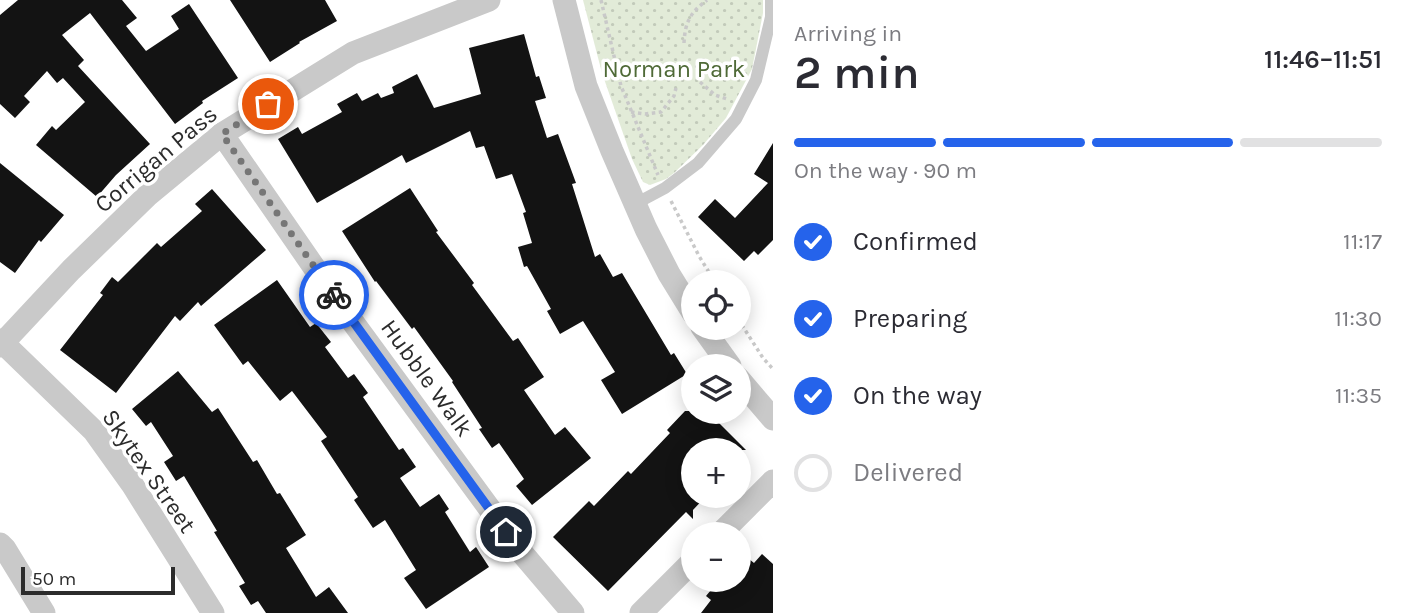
<!DOCTYPE html>
<html lang="en">
<head>
<meta charset="utf-8">
<style>
  body { margin:0; font-family:Karla,sans-serif; background:#f7f7f7; color:#2b2b33; height:100vh; display:flex; flex-direction:column; font-size:26px; white-space:nowrap }
  * { box-sizing:border-box; margin:0 }
  p { font-size:23px; color:#7c7c81 }
  .icon { flex:none; width:38px; height:38px; fill:none; stroke:currentColor; stroke-width:2; stroke-linecap:round; stroke-linejoin:round }
  .map { position:relative; flex:1; overflow:hidden }
  .details { display:flex; flex-direction:column; background:#fff; width:630px }
  .details>* { flex:none }
  .tools { position:absolute; left:681px; top:270px; display:grid; gap:14px }
  .tools a { display:grid; place-items:center; width:70px; height:70px; border-radius:50%; background:#fff; box-shadow:0 4px 18px #0003; font-size:35px }
  .scale { position:absolute; left:21px; bottom:18px; width:154px; box-sizing:border-box; padding-left:7px; border:4px solid #2c2c2c; border-top:0; font-size:19px; line-height:24px; white-space:nowrap; color:#2c2c2c; -webkit-text-stroke:5px #fff; paint-order:stroke }
  .pin { position:absolute; display:grid; place-items:center; width:60px; height:60px; color:#fff; margin:-30px; border:4px solid #fff; border-radius:50%; box-shadow:0 2px 7px #0007 }
  .courier { position:absolute; display:grid; place-items:center; width:70px; height:70px; margin:-35px; border:5px solid #2563eb; border-radius:50%; background:#fff; color:#222; box-shadow:0 2px 9px #0007 }
  .head em { font-style:normal; font-weight:600 }
  .head div { display:flex; flex-direction:column-reverse }
  .head { display:flex; align-items:center; justify-content:space-between; height:119px; padding:0 21px }
  h1 { font-size:46px; font-weight:600; line-height:52px }
  .bar { display:grid; grid-template-columns:repeat(4,1fr); gap:10px 7px; align-content:center; height:84px; padding:0 21px }
  .bar i { height:9px; border-radius:5px; background:#e1e1e2 }
  .bar .selected { background:#2563eb }
  .bar p { grid-column:span 4 }
  ol { padding:0 21px; list-style:none }
  li { display:flex; align-items:center; gap:21px; height:77px }
  li p { margin-inline-start:auto }
  li .icon { padding:7px; border-radius:50%; background:#2563eb; color:#fff; stroke-width:4 }
  li:last-child { color:#7c7c81 }
  li i { width:38px; height:38px; border:4px solid #e1e1e2; border-radius:50% }
  main { display:flex; flex:1; min-height:0 }
  .map>svg:first-child { display:block }
  .park { fill:url(#park-dots) }
  .building { fill:#131313 }
  .lines { fill:none; stroke-linecap:round; stroke-linejoin:round }
  .path { stroke:#c9c9c9; stroke-width:3.5; stroke-dasharray:3.5 3.5; stroke-linecap:butt }
  .service { stroke:#c9c9c9; stroke-width:12 }
  .minor { stroke:#c9c9c9; stroke-width:23 }
  .done { stroke:#767676; stroke-width:7; stroke-dasharray:0 12.6 }
  .route { stroke:#2563eb; stroke-width:9 }
  .labels { text-anchor:middle; stroke-width:7; stroke-linejoin:round; paint-order:stroke }
  .park-label { font-size:24px; fill:#4f6a37; stroke:#fff }
  .street-label { font-size:24px; fill:#2c2c2c; stroke:#fff }
</style>
</head>
<body>
<main>
<div class="map">
<svg width="773" height="613" viewBox="0 0 773 613">
  <defs>
    <pattern id="park-dots" width="8" height="8" patternUnits="userSpaceOnUse" patternTransform="scale(1.75)"><rect width="8" height="8" fill="#e2ebd8"/><path d="M2 2h.1M6 6h.1" fill="none" stroke="#c2caba" stroke-width="1.8" stroke-linecap="round"/></pattern>
  </defs>
  <rect width="100%" height="100%" fill="#fff"/>
  <!-- park -->
  <polygon class="park" points="583,0 763,0 763,13 752,69 726,118 703,145 674,173 666,179 650,185 643,182 632,159 602,73"/>
  <!-- building -->
  <g class="building">
    <polygon points="18,0 122,0 137,18 126,26 146,51 179,29 171,16 189,4 238,78 202,101 203,103 175,124 90,13 62,35 84,60 78,66 150,144 116,175 97,197 36,145 52,126 56,130 85,102 63,78 57,83 47,71 24,96 30,102 15,118 0,104 0,15"/>
    <polygon points="230,0 325,0 337,21 299,42 300,43 270,62"/>
    <polygon points="524,34 536,77 539,76 546,98 535,101 547,138 558,134 576,183 572,184 595,257 600,254 613,277 622,273 671,355 674,353 687,374 622,414 601,380 615,372 583,321 560,334 547,311 551,309 527,266 524,267 518,247 532,243 523,213 526,212 512,174 496,179 484,146 476,148 470,131 406,163 402,155 317,203 278,139 298,127 302,134 342,112 337,104 357,93 362,101 378,93 381,98 394,93 392,87 417,74 434,108 481,94 469,48"/>
    <polygon points="773,143 773,240 758,255 754,251 744,261 698,217 715,199 735,218 768,183 754,174"/>
    <polygon points="0,163 64,215 41,242 39,240 15,273 0,262"/>
    <polygon points="410,188 438,231 436,232 474,283 472,285 513,341 518,338 544,377 524,390 555,435 565,427 591,458 532,505 516,486 524,479 499,443 492,448 479,429 482,428 452,382 453,381 414,327 412,329 376,281 375,282 342,231"/>
    <polygon points="212,189 266,250 201,306 198,302 180,321 175,316 116,393 60,350 103,295 100,293 112,277 118,282 157,243 161,247 202,211 195,204"/>
    <polygon points="277,280 310,327 316,323 331,342 325,347 348,378 354,374 368,393 363,397 399,450 403,448 416,467 400,478 420,507 439,494 449,509 445,512 470,552 476,547 489,567 426,609 404,578 416,570 385,520 373,528 354,500 358,497 321,441 327,437 292,391 280,401 248,361 243,365 214,325"/>
    <polygon points="178,371 212,412 218,408 253,462 257,460 277,494 280,493 306,535 286,548 316,597 329,587 348,613 266,613 258,601 251,605 239,586 245,583 214,532 217,531 184,476 176,481 164,462 173,456 151,422 146,426 132,409"/>
    <polygon points="685,411 707,411 746,450 693,450 693,495 707,495 693,510 693,519 686,512 608,591 553,537 589,501 594,506 628,471 631,474 670,433 667,430"/>
    <polygon points="738,550 754,563 762,554 773,564 773,613 701,613 711,600 706,596 720,579 738,579"/>
  </g>
  <g class="lines">
    <!-- path -->
    <g class="path">
      <polyline points="601,0 621,86 658,175"/>
      <path d="M684 43C685 22 690 13 707 0"/>
      <polyline points="700,82 715,95 727,99"/>
      <polyline points="631,112 645,114 661,112 674,96 676,88"/>
      <polyline points="671,201 699,256 715,282"/>
      <polyline points="738,319 763,358 773,369"/>
    </g>
    <!-- service -->
    <polyline class="service" points="635,204 665,188 698,163 736,119 756,80 771,17 771,0"/>
    <!-- minor -->
    <g class="minor">
      <polyline points="564,0 586,86 612,151 646,229 669,274 693,313"/>
      <polyline points="222,134 336,299 522,553 573,613"/>
      <polyline points="702,327 730,366"/>
      <polyline points="0,340 94,431 132,484 213,613"/>
      <polyline points="0,346 71,270 147,196 222,134 353,53 489,0"/>
      <polyline points="738,378 773,419"/>
      <polyline points="720,534 773,481"/>
      <polyline points="0,544 5,549 44,613"/>
      <polyline points="641,613 693,561"/>
    </g>
  </g>
  <g class="lines">
    <!-- done -->
    <polyline class="done" points="268,104 222,134 334,295"/>
    <!-- route -->
    <polyline class="route" points="334,295 506,532"/>
  </g>
  <g class="labels">
    <!-- park labels -->
    <g class="park-label">
      <text x="674" y="77">Norman Park</text>
    </g>
    <!-- street labels -->
    <g class="street-label">
      <text transform="translate(156 159) rotate(-40)" y="8">Corrigan Pass</text>
      <text transform="translate(427 378) rotate(54)" y="8">Hubble Walk</text>
      <text transform="translate(149 471) rotate(55)" y="8">Skytex Street</text>
    </g>
  </g>
</svg>
<div class="tools">
<a><svg class="icon" aria-label="locate" viewBox="0 0 24 24"><circle cx="12" cy="12" r="6"/><path d="M12 2v4M12 18v4M2 12h4M18 12h4"/></svg></a>
<a><svg class="icon" aria-label="layers" viewBox="0 0 24 24"><path d="M12 4l9 5-9 5-9-5zM3 14l9 5 9-5"/></svg></a>
<a>+</a>
<a>−</a>
</div>
<div class="scale">50 m</div>
<div class="pin" style="left:268px;top:104px;background:#ea580c"><svg class="icon" aria-label="bag" viewBox="0 0 24 24"><path d="M5 8h14l-1 12H6zM9 8a3 3 0 0 1 6 0"/></svg></div>
<div class="pin" style="left:506px;top:532px;background:#1f2937"><svg class="icon" aria-label="home" viewBox="0 0 24 24"><path d="M3 11l9-7 9 7M6 9v11h12V9"/></svg></div>
<div class="courier" style="left:334px;top:295px"><svg class="icon" aria-label="bike" viewBox="0 0 24 24"><circle cx="6" cy="16" r="4"/><circle cx="18" cy="16" r="4"/><path d="M6 16l4-8h5l3 8M10 8l3 8H6M13 5h3"/></svg></div>
</div>
<section class="details">
<div class="head"><div><h1>2 min</h1><p>Arriving in</p></div><em>11:46–11:51</em></div>
<div class="bar"><i class="selected"></i><i class="selected"></i><i class="selected"></i><i></i><p>On the way · 90 m</p></div>
<ol>
<li><svg class="icon" aria-label="check" viewBox="0 0 24 24"><path d="M5 12l5 5 9-10"/></svg>Confirmed<p>11:17</p></li>
<li><svg class="icon" aria-label="check" viewBox="0 0 24 24"><path d="M5 12l5 5 9-10"/></svg>Preparing<p>11:30</p></li>
<li><svg class="icon" aria-label="check" viewBox="0 0 24 24"><path d="M5 12l5 5 9-10"/></svg>On the way<p>11:35</p></li>
<li><i></i>Delivered</li>
</ol>
</section>
</main>
</body>
</html>
